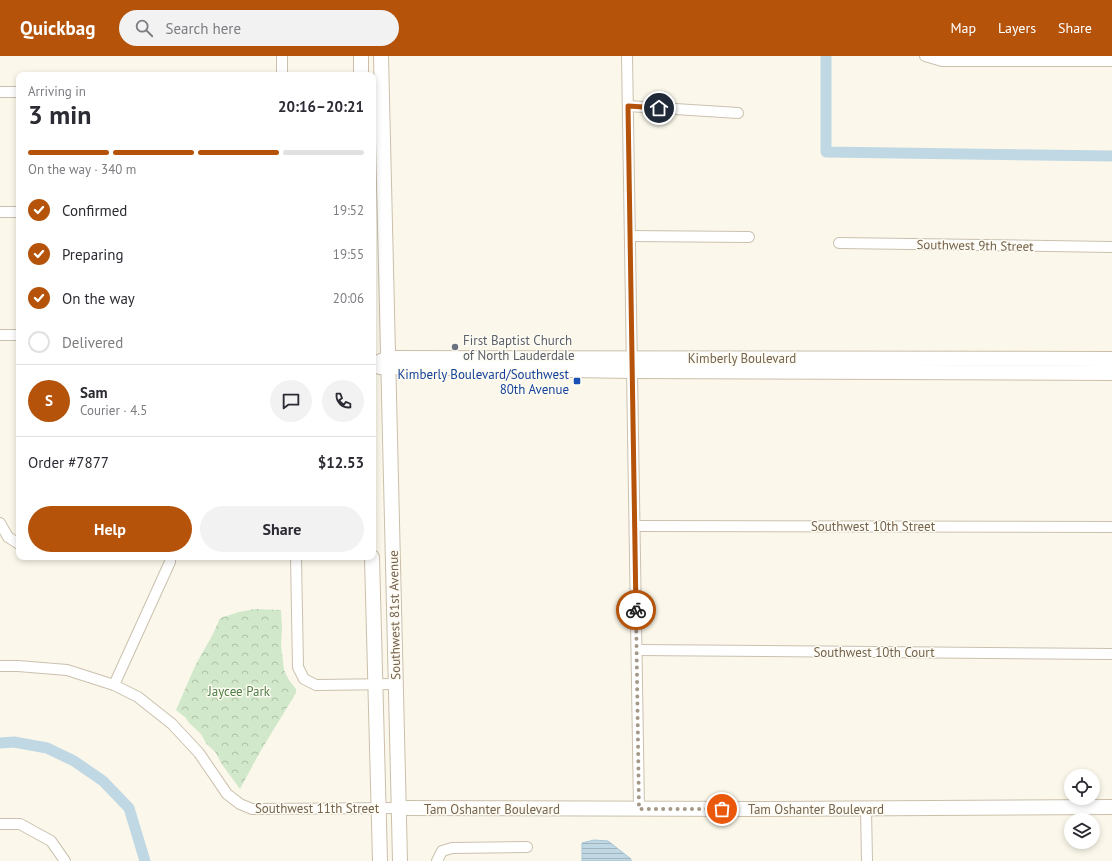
<!DOCTYPE html>
<html lang="en">
<head>
<meta charset="utf-8">
<style>
  body { margin:0; font-family:"PT Sans",sans-serif; background:#f2f2f3; color:#2b2b33; height:100vh; display:flex; flex-direction:column; font-size:15px; white-space:nowrap }
  * { box-sizing:border-box; margin:0 }
  p { font-size:13px; color:#7c7c81 }
  .icon { flex:none; width:22px; height:22px; fill:none; stroke:currentColor; stroke-width:2; stroke-linecap:round; stroke-linejoin:round }
  .map { position:relative; flex:1; overflow:hidden }
  .side { position:absolute; left:16px; top:16px; width:360px; height:488px; display:flex; flex-direction:column; background:#fff; border-radius:8px; box-shadow:0 2px 6px #0003 }
  .side>* { flex:none }
  .controls { position:absolute; left:1064px; top:713px; display:grid; gap:8px }
  .controls a { display:grid; place-items:center; width:36px; height:36px; border-radius:50%; background:#fff; box-shadow:0 2px 6px #0003; font-size:20px }
  .pin { position:absolute; display:grid; place-items:center; width:34px; height:34px; color:#fff; margin:-17px; border:2px solid #fff; border-radius:50%; box-shadow:0 1px 4px #0007 }
  .courier { position:absolute; display:grid; place-items:center; width:40px; height:40px; margin:-20px; border:3px solid #b45309; border-radius:50%; background:#fff; color:#222; box-shadow:0 1px 5px #0007 }
  .headline em { font-style:normal; font-weight:600 }
  .headline div { display:flex; flex-direction:column-reverse }
  .headline { display:flex; align-items:center; justify-content:space-between; height:68px; padding:0 12px }
  h1 { font-size:26px; font-weight:600; line-height:30px }
  .bar { display:grid; grid-template-columns:repeat(4,1fr); gap:6px 4px; align-content:center; height:48px; padding:0 12px }
  .bar i { height:5px; border-radius:3px; background:#e1e1e2 }
  .bar .on { background:#b45309 }
  .bar p { grid-column:span 4 }
  .line { display:flex; align-items:center; gap:10px; padding:0 12px; border-top:1px solid #e1e1e2 }
  .line div { flex:1 }
  .round { display:grid; place-items:center; flex:none; width:42px; height:42px; border-radius:21px; background:#f2f2f3 }
  ol { padding:0 12px; list-style:none }
  li { display:flex; align-items:center; gap:12px; height:44px }
  li p { margin-inline-start:auto }
  li .icon { padding:4px; border-radius:50%; background:#b45309; color:#fff; stroke-width:4 }
  li:last-child { color:#7c7c81 }
  li i { width:22px; height:22px; border:2px solid #e1e1e2; border-radius:50% }
  .button { display:flex; gap:8px; margin-top:auto; padding:8px 12px }
  .button a { flex:1; height:46px; border-radius:24px; background:#b45309; color:#fff; font-size:16px; font-weight:600; line-height:46px; text-align:center }
  .button a+a { background:#f2f2f3; color:#2b2b33 }
  header { display:flex; align-items:center; gap:24px; box-sizing:border-box; height:56px; padding:0 20px; background:#b45309; color:#fff }
  header strong { font-size:19px }
  nav { display:flex; gap:22px; margin-inline-start:auto; font-size:14px }
  .search { width:280px; height:36px; background:#f2f2f3; display:flex; align-items:center; gap:10px; box-sizing:border-box; padding:0 14px; border-radius:22px; color:#7c7c81; font-size:15px }
  .map>svg:first-child { display:block }
  .park { fill:url(#park-crowns) }
  .water { fill:url(#water-rules); stroke:#a7c5d5 }
  .lines { fill:none; stroke-linecap:round; stroke-linejoin:round }
  .canal { stroke:#c0d8e4; stroke-width:11 }
  .street-casing { stroke:#cbc0ae; stroke-width:12 }
  .secondary-casing { stroke:#cbbfaa; stroke-width:16 }
  .street { stroke:#fff; stroke-width:10 }
  .secondary { stroke:#fff; stroke-width:14 }
  .done { stroke:#a49886; stroke-width:4; stroke-dasharray:0 7.2 }
  .route { stroke:#b45309; stroke-width:5 }
  .worship-dot { fill:#6b7280; stroke:#fefbf2; stroke-width:1.5 }
  .transit-dot { fill:#1a4fb4; stroke:#fefbf2; stroke-width:1.5 }
  .labels { text-anchor:middle; stroke-width:3; stroke-linejoin:round; paint-order:stroke }
  .street-label { font-size:13px; fill:#75644f; stroke:#fefbf2 }
  .worship-label { font-size:13px; fill:#5b616d; stroke:#fefbf2; text-anchor:start }
  .transit-label { font-size:13px; fill:#164399; stroke:#fefbf2; text-anchor:end }
  .park-label { font-size:13px; fill:#517f4b; stroke:#fefbf2 }
</style>
</head>
<body>
<header>
<strong>Quickbag</strong>
<div class="search"><svg class="icon" aria-label="search" viewBox="0 0 24 24"><circle cx="10" cy="10" r="6"/><path d="M15 15l6 6"/></svg>Search here</div>
<nav><a>Map</a><a>Layers</a><a>Share</a></nav>
</header>
<div class="map">
<svg width="1112" height="805" viewBox="0 0 1112 805">
  <defs>
    <pattern id="park-crowns" width="20" height="18" patternUnits="userSpaceOnUse"><rect width="20" height="18" fill="#d1e9ca"/><path d="M2 6a3 3 0 1 1 6 0M12 15a3 3 0 1 1 6 0" fill="none" stroke="#aec0a6"/></pattern>
    <pattern id="water-rules" width="6" height="5" patternUnits="userSpaceOnUse"><rect width="6" height="5" fill="#c0d8e4"/><path d="M0 2.5h6" fill="none" stroke="#a1b3bb"/></pattern>
  </defs>
  <rect width="100%" height="100%" fill="#fbf8eb"/>
  <!-- park -->
  <polygon class="park" points="255,553 281,554 282,572 281,589 284,614 289,624 296,633 296,637 260,696 240,733 221,707 216,697 206,687 201,678 189,667 186,662 176,654 195,610 213,578 220,562 239,556"/>
  <!-- water -->
  <polygon class="water" points="594,784 608,785 631,803 631,805 582,805 582,787"/>
  <g class="lines">
    <!-- canal -->
    <g class="canal">
      <polyline points="826,0 826,96 1112,100"/>
      <polyline points="0,687 14,686 47,692 74,705 103,725 129,752 145,805"/>
    </g>
    <defs>
      <g id="street">
        <polyline points="627,0 639,753"/>
        <polyline points="925,0 942,5 1112,5"/>
        <polyline points="282,19 282,0"/>
        <polyline points="0,36 19,36"/>
        <polyline points="628,50 738,57"/>
        <polyline points="0,156 19,156"/>
        <polyline points="630,180 749,181"/>
        <polyline points="839,187 1112,191"/>
        <polyline points="0,279 19,279"/>
        <polyline points="0,467 8,481 19,488"/>
        <polyline points="635,470 1112,471"/>
        <polyline points="296,501 298,611 304,623 316,629 396,628"/>
        <polyline points="637,594 1112,598"/>
        <polyline points="0,610 18,610 67,614 114,629 138,641 172,668 199,697 227,738 240,748 252,753 399,752"/>
        <polyline points="114,629 170,506 170,501"/>
        <polyline points="866,753 867,805"/>
        <polyline points="0,768 20,768 51,785 65,805"/>
        <polyline points="437,805 442,795 452,792 527,791"/>
      </g>
      <g id="secondary">
        <polyline points="361,0 361,19"/>
        <polyline points="381,0 400,805"/>
        <polyline points="373,308 389,302 1112,303"/>
        <polyline points="379,311 632,315 1112,317"/>
        <polyline points="372,501 380,805"/>
        <polyline points="399,752 760,753 1112,751"/>
      </g>
    </defs>
    <!-- street casing -->
    <use href="#street" class="street-casing"/>
    <!-- secondary casing -->
    <use href="#secondary" class="secondary-casing"/>
    <!-- street -->
    <use href="#street" class="street"/>
    <!-- secondary -->
    <use href="#secondary" class="secondary"/>
  </g>
  <g class="lines">
    <!-- done -->
    <polyline class="done" points="636,554 639,753 722,753"/>
    <!-- route -->
    <polyline class="route" points="636,554 628,50 659,52"/>
  </g>
  <!-- markers -->
  <circle class="worship-dot" cx="455" cy="291" r="4"/>
  <rect class="transit-dot" x="573" y="321" width="8" height="8" rx="2"/>
  <g class="labels">
    <!-- street labels -->
    <g class="street-label">
      <text transform="translate(975 189) rotate(1)" y="5">Southwest 9th Street</text>
      <text x="742" y="307">Kimberly Boulevard</text>
      <text x="873" y="475">Southwest 10th Street</text>
      <text transform="translate(394 559) rotate(-91)" y="5">Southwest 81st Avenue</text>
      <text x="874" y="601">Southwest 10th Court</text>
      <text x="317" y="757">Southwest 11th Street</text>
      <text x="492" y="758">Tam Oshanter Boulevard</text>
      <text x="816" y="758">Tam Oshanter Boulevard</text>
    </g>
    <!-- worship labels -->
    <g class="worship-label">
      <text x="463" y="289">First Baptist Church<tspan x="463" dy="15">of North Lauderdale</tspan></text>
    </g>
    <!-- transit labels -->
    <g class="transit-label">
      <text x="569" y="323">Kimberly Boulevard/Southwest<tspan x="569" dy="15">80th Avenue</tspan></text>
    </g>
    <!-- park labels -->
    <g class="park-label">
      <text x="239" y="640">Jaycee Park</text>
    </g>
  </g>
</svg>
<div class="controls">
<a><svg class="icon" aria-label="locate" viewBox="0 0 24 24"><circle cx="12" cy="12" r="6"/><path d="M12 2v4M12 18v4M2 12h4M18 12h4"/></svg></a>
<a><svg class="icon" aria-label="layers" viewBox="0 0 24 24"><path d="M12 4l9 5-9 5-9-5zM3 14l9 5 9-5"/></svg></a>
</div>
<div class="pin" style="left:722px;top:753px;background:#ea580c"><svg class="icon" aria-label="bag" viewBox="0 0 24 24"><path d="M5 8h14l-1 12H6zM9 8a3 3 0 0 1 6 0"/></svg></div>
<div class="pin" style="left:659px;top:52px;background:#1f2937"><svg class="icon" aria-label="home" viewBox="0 0 24 24"><path d="M3 11l9-7 9 7M6 9v11h12V9"/></svg></div>
<div class="courier" style="left:636px;top:554px"><svg class="icon" aria-label="bike" viewBox="0 0 24 24"><circle cx="6" cy="16" r="4"/><circle cx="18" cy="16" r="4"/><path d="M6 16l4-8h5l3 8M10 8l3 8H6M13 5h3"/></svg></div>
<section class="side">
<div class="headline"><div><h1>3 min</h1><p>Arriving in</p></div><em>20:16–20:21</em></div>
<div class="bar"><i class="on"></i><i class="on"></i><i class="on"></i><i></i><p>On the way · 340 m</p></div>
<ol>
<li><svg class="icon" aria-label="check" viewBox="0 0 24 24"><path d="M5 12l5 5 9-10"/></svg>Confirmed<p>19:52</p></li>
<li><svg class="icon" aria-label="check" viewBox="0 0 24 24"><path d="M5 12l5 5 9-10"/></svg>Preparing<p>19:55</p></li>
<li><svg class="icon" aria-label="check" viewBox="0 0 24 24"><path d="M5 12l5 5 9-10"/></svg>On the way<p>20:06</p></li>
<li><i></i>Delivered</li>
</ol>
<div class="line" style="height:72px"><b class="round" style="background:#b45309;color:#fff">S</b><div><b>Sam</b><p>Courier · 4.5</p></div><a class="round"><svg class="icon" aria-label="chat" viewBox="0 0 24 24"><path d="M4 5h16v11H9l-5 4z"/></svg></a><a class="round"><svg class="icon" aria-label="phone" viewBox="0 0 24 24"><path d="M5 4h4l2 5-3 2q2 4 5 5l2-3 5 2v4C11 20 4 13 5 4z"/></svg></a></div>
<div class="line" style="height:52px"><div>Order #7877</div><b>$12.53</b></div>
<div class="button"><a>Help</a><a>Share</a></div>
</section>
</div>
</body>
</html>
